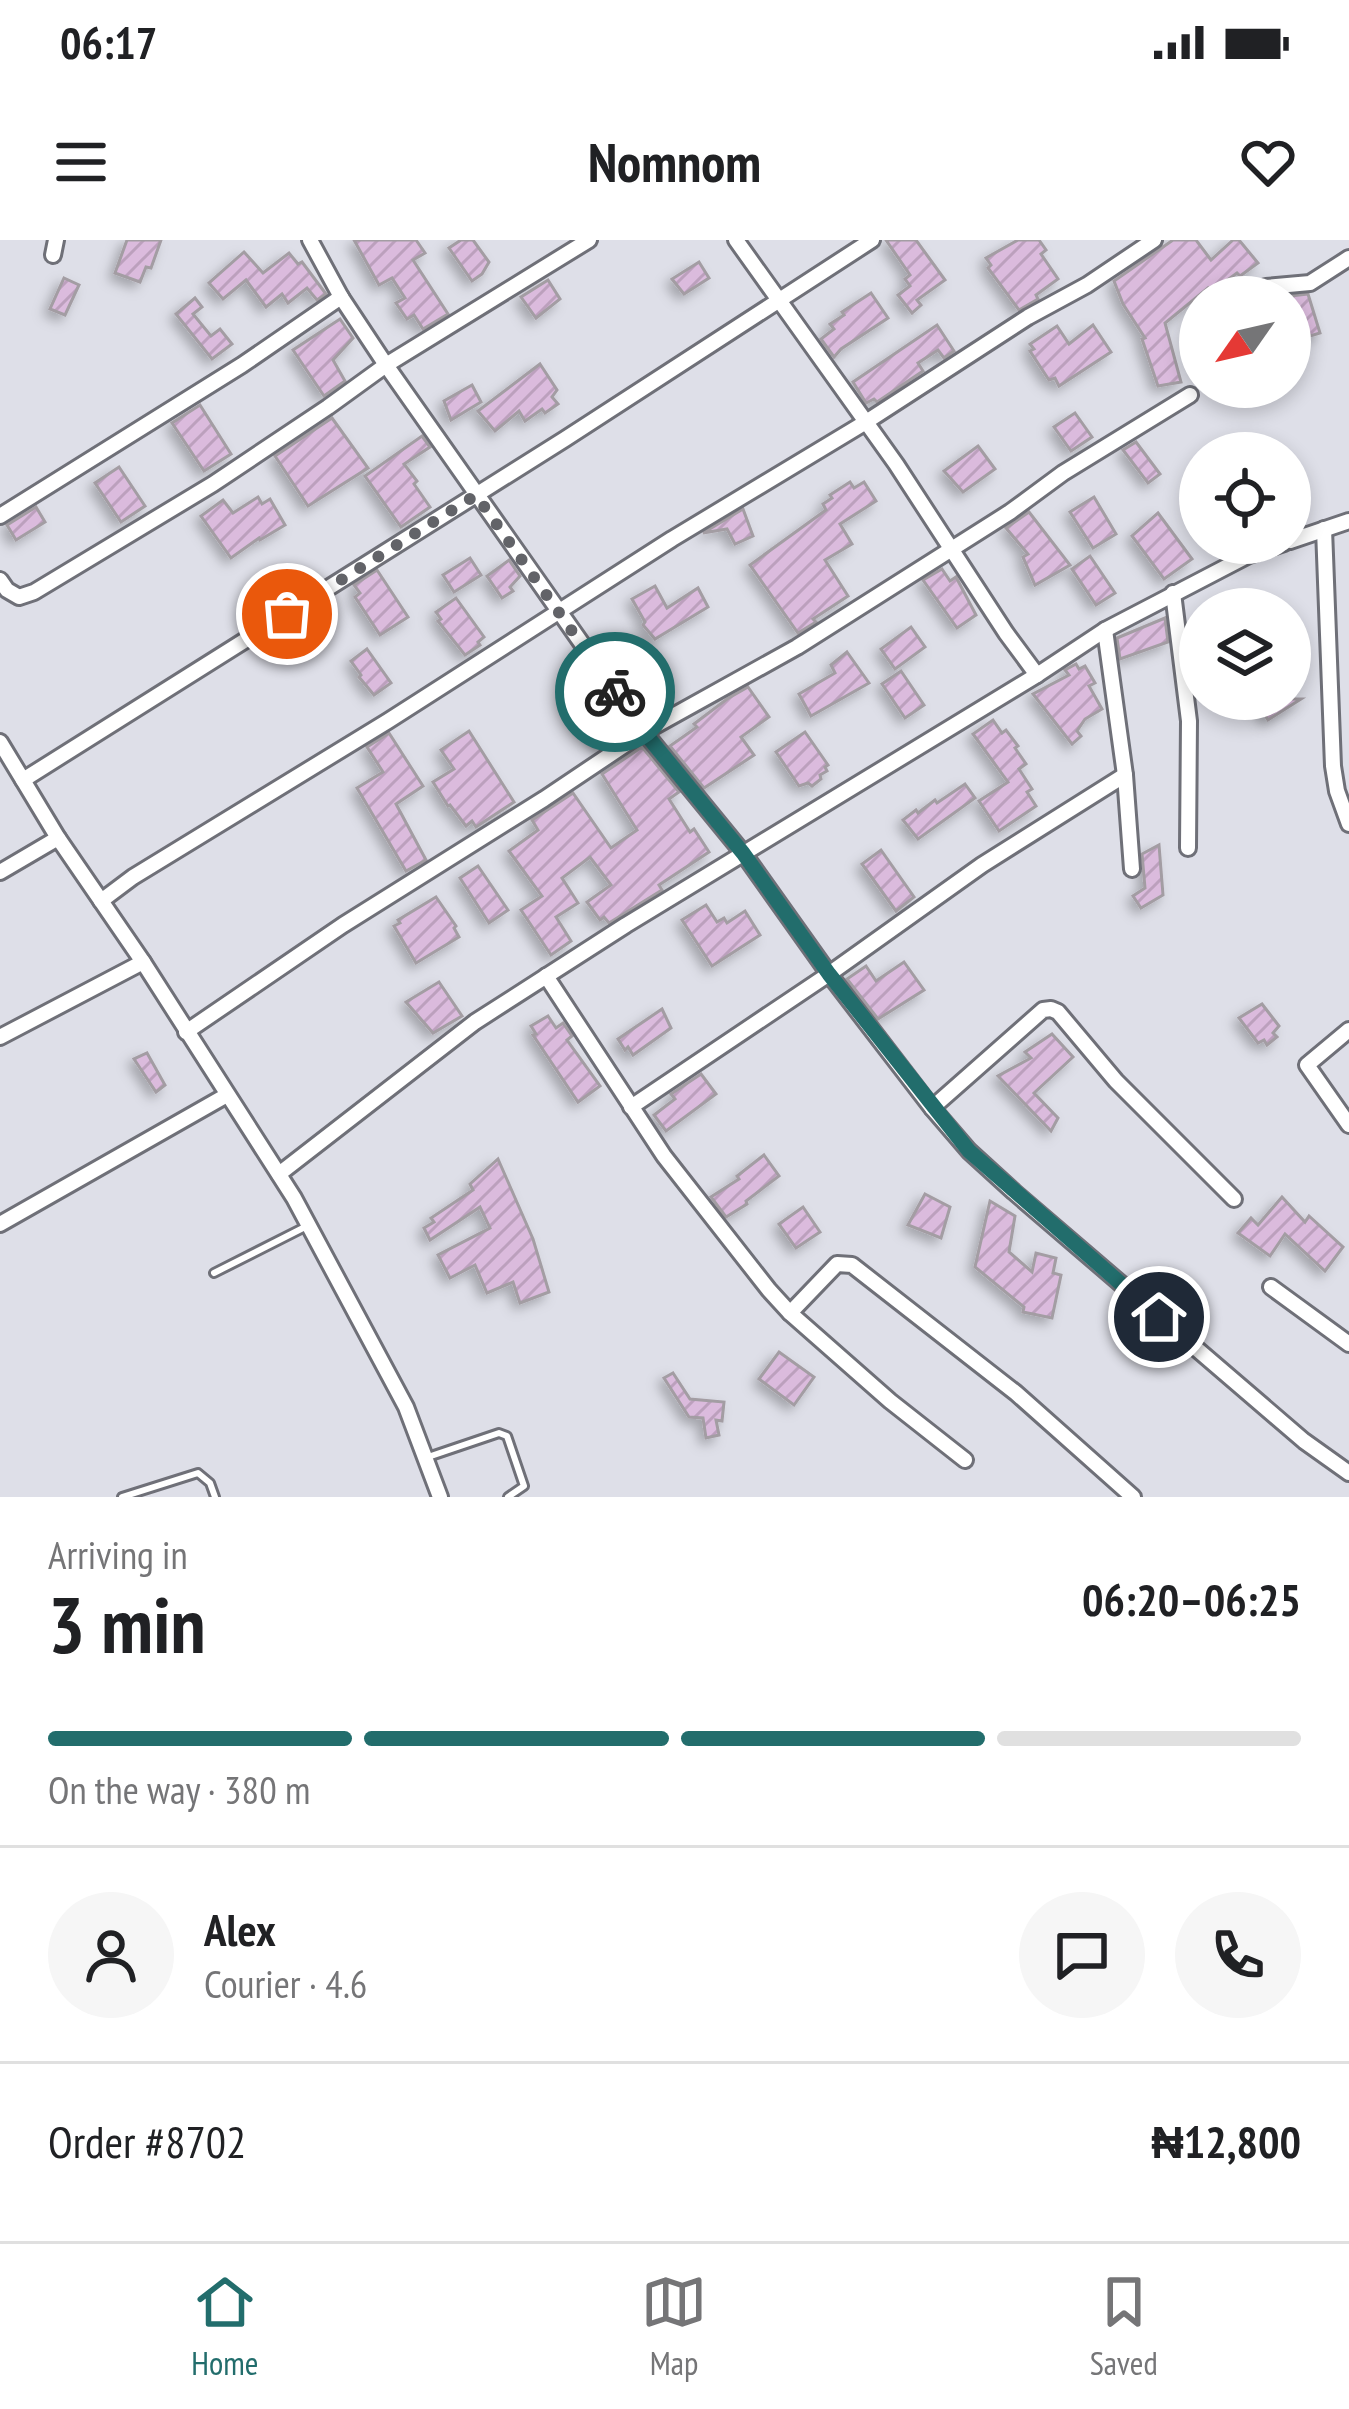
<!DOCTYPE html>
<html lang="en">
<head>
<meta charset="utf-8">
<style>
  body { margin:0; font-family:"PT Sans Narrow",sans-serif; background:#f6f6f6; color:#202124; height:100vh; display:flex; flex-direction:column; font-size:45px; white-space:nowrap }
  * { box-sizing:border-box; margin:0 }
  p { font-size:39px; color:#757577 }
  .icon { flex:none; width:66px; height:66px; fill:none; stroke:currentColor; stroke-width:2; stroke-linecap:round; stroke-linejoin:round }
  .map { position:relative; height:1257px; overflow:hidden }
  .side { display:flex; flex-direction:column; background:#fff; flex:1 }
  .side>* { flex:none }
  .needle { width:78px; rotate:236deg }
  .buttons { position:absolute; left:1179px; top:36px; display:grid; gap:24px }
  .buttons a { display:grid; place-items:center; width:132px; height:132px; border-radius:50%; background:#fff; box-shadow:0 6px 18px #0003; font-size:60px }
  .pin { position:absolute; display:grid; place-items:center; width:102px; height:102px; color:#fff; margin:-51px; border:6px solid #fff; border-radius:50%; box-shadow:0 3px 12px #0007 }
  .courier { position:absolute; display:grid; place-items:center; width:120px; height:120px; margin:-60px; border:9px solid #226d6c; border-radius:50%; background:#fff; color:#222; box-shadow:0 3px 15px #0007 }
  .headline em { font-style:normal; font-weight:600 }
  .headline div { display:flex; flex-direction:column-reverse }
  .headline { display:flex; align-items:center; justify-content:space-between; height:204px; padding:0 48px }
  h1 { font-size:78px; font-weight:600; line-height:90px }
  .bar { display:grid; grid-template-columns:repeat(4,1fr); gap:18px 12px; align-content:center; height:144px; padding:0 48px }
  .bar i { height:15px; border-radius:9px; background:#e0e0e0 }
  .bar .on { background:#226d6c }
  .bar p { grid-column:span 4 }
  .line { display:flex; align-items:center; gap:30px; padding:0 48px; border-top:3px solid #e0e0e0 }
  .line div { flex:1 }
  .round { display:grid; place-items:center; flex:none; width:126px; height:126px; border-radius:63px; background:#f6f6f6 }
  .status { display:flex; justify-content:space-between; align-items:center; height:84px; padding:0 60px; background:#fff; direction:ltr }
  .status svg { height:33px; fill:currentColor }
  header { display:flex; justify-content:space-between; align-items:center; height:156px; padding:0 48px; background:#fff; font-size:54px; font-weight:600 }
  .menu { display:flex; justify-content:space-around; align-items:center; height:168px; border-top:3px solid #e0e0e0; background:#fff; font-size:33px; color:#757577 }
  .menu a { display:grid; justify-items:center; gap:6px }
  .menu .on { color:#226d6c }
  .map>svg:first-child { display:block }
  .building { fill:url(#building-hatch); stroke:#a39da3; stroke-width:3; filter:url(#shadow) }
  .lines { fill:none; stroke-linecap:round; stroke-linejoin:round }
  .service-casing { stroke:#6f7078; stroke-width:12 }
  .minor-casing { stroke:#6f7078; stroke-width:20 }
  .service { stroke:#fff; stroke-width:6 }
  .minor { stroke:#fff; stroke-width:14 }
  .done { stroke:#626368; stroke-width:12; stroke-dasharray:0 21.6 }
  .route { stroke:#226d6c; stroke-width:15 }
</style>
</head>
<body>
<div class="status"><b>06:17</b><svg viewBox="0 0 49 12"><path d="M0 12V9h3v3zM5 12V6h3v6zM10 12V3h3v9zM15 12V0h3v12zM26 1h20v11H26zM47 4h2v5h-2z"/></svg></div>
<header><svg class="icon" aria-label="menu" viewBox="0 0 24 24"><path d="M4 6h16M4 12h16M4 18h16"/></svg>Nomnom<svg class="icon" aria-label="heart" viewBox="0 0 24 24"><path d="M12 20l-8-8c-3-5 5-10 8-4 3-6 11-1 8 4z"/></svg></header>
<div class="map">
<svg width="1349" height="1257" viewBox="0 0 1349 1257">
  <defs>
    <pattern id="building-hatch" width="6" height="6" patternUnits="userSpaceOnUse" patternTransform="scale(3)"><rect width="6" height="6" fill="#dbbbdd"/><path d="M-1 1l2-2M0 6l6-6M5 7l2-2" fill="none" stroke="#bca0bd"/></pattern>
    <filter id="shadow"><feDropShadow dx="-5.5" dy="5.5" stdDeviation="6" flood-color="#0004"/></filter>
  </defs>
  <rect width="100%" height="100%" fill="#dedfe8"/>
  <!-- building -->
  <g class="building">
    <polygon points="127,0 161,0 151,28 146,27 140,42 115,33"/>
    <polygon points="354,0 416,0 425,13 413,20 448,74 423,89 414,75 407,79 396,63 405,58 392,38 379,45"/>
    <polygon points="461,0 473,0 489,22 482,34 472,41 449,8"/>
    <polygon points="886,0 916,0 945,40 917,60 921,65 912,73 898,55 910,46 905,39 910,35"/>
    <polygon points="1018,0 1039,0 1046,10 1041,14 1058,39 1036,55 1038,59 1019,70 988,28 991,25 986,18"/>
    <polygon points="1173,0 1196,0 1211,20 1233,0 1239,0 1258,23 1240,36 1237,33 1211,52 1208,48 1165,83 1181,142 1158,146 1142,99 1145,98 1123,64 1114,41"/>
    <polygon points="244,12 263,33 289,13 298,24 302,22 326,54 317,60 307,48 288,63 282,54 266,67 246,40 223,59 209,43"/>
    <polygon points="699,22 709,38 684,54 672,39"/>
    <polygon points="64,38 79,45 65,75 50,69"/>
    <polygon points="548,40 560,59 536,78 521,57"/>
    <polygon points="871,53 888,78 841,109 834,117 821,99 834,89 830,84 844,75 842,72"/>
    <polygon points="1308,54 1320,93 1290,102 1290,56"/>
    <polygon points="195,58 202,67 193,74 211,96 220,89 232,104 212,119 176,74"/>
    <polygon points="340,79 353,98 333,120 345,141 324,156 293,110"/>
    <polygon points="937,85 954,111 944,118 938,110 918,123 923,131 877,162 874,159 866,163 853,142"/>
    <polygon points="1093,85 1111,112 1059,146 1055,138 1049,140 1030,111 1034,109 1030,104 1057,86 1069,104"/>
    <polygon points="540,124 557,150 552,157 558,164 545,173 542,169 525,181 519,171 495,191 478,171"/>
    <polygon points="472,145 481,162 451,180 444,161"/>
    <polygon points="200,165 231,214 204,231 172,183"/>
    <polygon points="1075,173 1092,197 1071,211 1054,187"/>
    <polygon points="332,178 368,228 308,266 275,216"/>
    <polygon points="422,196 430,207 404,224 417,241 414,244 430,267 401,287 365,236"/>
    <polygon points="1136,202 1160,234 1148,243 1123,210"/>
    <polygon points="978,206 995,229 963,252 944,231"/>
    <polygon points="119,227 145,266 121,282 95,243"/>
    <polygon points="850,242 854,248 864,242 876,261 840,284 852,304 825,320 848,356 813,379 816,382 798,393 750,325 826,270 823,264 832,258 830,255"/>
    <polygon points="258,257 262,264 270,259 285,285 260,300 259,298 231,318 201,276 223,260 233,273"/>
    <polygon points="1094,257 1116,294 1093,308 1070,272"/>
    <polygon points="36,267 45,282 16,300 7,285"/>
    <polygon points="743,269 753,296 735,304 727,289 703,293"/>
    <polygon points="1029,272 1070,325 1035,345 1023,317 1028,314 1006,288"/>
    <polygon points="1158,273 1192,319 1164,339 1132,296"/>
    <polygon points="1090,316 1115,353 1096,365 1072,329"/>
    <polygon points="470,318 481,335 454,352 443,335"/>
    <polygon points="509,320 520,336 510,347 513,351 502,358 487,336"/>
    <polygon points="942,329 950,341 956,337 976,375 957,388 923,340"/>
    <polygon points="377,330 408,377 380,395 355,357 360,353 354,345"/>
    <polygon points="655,346 667,368 698,348 708,367 655,399 643,385 645,382 632,359"/>
    <polygon points="456,358 484,397 478,402 480,405 465,415 438,381 441,379 436,372"/>
    <polygon points="1165,378 1168,402 1120,419 1117,398"/>
    <polygon points="911,387 925,407 895,429 881,409"/>
    <polygon points="367,409 391,443 374,455 359,437 361,435 351,421"/>
    <polygon points="847,412 869,443 811,476 799,454 835,433 831,425"/>
    <polygon points="1076,424 1079,429 1085,426 1095,443 1089,446 1102,469 1085,479 1077,491 1081,496 1072,504 1033,454 1069,435 1065,430"/>
    <polygon points="901,431 924,465 905,478 882,444"/>
    <polygon points="592,441 626,490 602,507 568,456"/>
    <polygon points="748,447 769,477 741,497 754,515 704,548 670,506 697,487 694,484 727,459"/>
    <polygon points="1255,459 1301,459 1268,480"/>
    <polygon points="993,480 1002,493 1006,490 1018,506 1015,508 1026,524 1019,529 1032,549 1027,552 1036,566 999,591 979,561 1008,542 973,494"/>
    <polygon points="469,491 514,562 476,587 472,581 466,586 450,565 448,566 433,542 454,529 441,510"/>
    <polygon points="805,492 828,525 825,527 827,531 820,535 821,539 812,546 808,543 799,546 776,512"/>
    <polygon points="389,493 423,546 396,564 426,620 406,631 357,548 383,532 367,507"/>
    <polygon points="642,507 679,552 669,559 690,592 694,589 709,612 659,645 662,650 609,683 604,677 600,680 587,662 611,645 590,617 562,638 578,663 556,677 571,701 551,715 521,670 542,656 509,611 538,590 532,580 573,553 611,608 637,590 602,534"/>
    <polygon points="965,544 975,558 918,599 903,580 916,570 918,573 935,560 937,563"/>
    <polygon points="1159,605 1163,655 1141,668 1133,656 1145,648 1142,614"/>
    <polygon points="881,610 914,657 896,671 862,624"/>
    <polygon points="478,626 508,670 489,683 460,638"/>
    <polygon points="436,657 456,686 454,688 459,697 416,723 394,686 400,683 398,680"/>
    <polygon points="706,665 717,682 724,678 727,683 745,671 760,695 712,726 682,680"/>
    <polygon points="904,722 924,750 878,779 847,739 866,726 876,741"/>
    <polygon points="439,742 462,776 433,793 406,762"/>
    <polygon points="1262,764 1279,786 1273,793 1277,797 1267,805 1264,800 1258,803 1239,778"/>
    <polygon points="662,769 671,788 633,815 628,807 625,810 618,799"/>
    <polygon points="548,776 556,788 563,783 572,796 567,800 600,846 578,862 533,795 536,794 531,786"/>
    <polygon points="1052,794 1073,817 1034,853 1058,878 1051,891 998,836 1031,818 1025,812"/>
    <polygon points="147,813 165,845 156,852 134,819"/>
    <polygon points="701,834 716,854 666,891 654,875 675,859 671,854"/>
    <polygon points="764,915 779,936 746,961 747,964 726,977 711,957 739,939 737,936"/>
    <polygon points="498,919 533,999 549,1052 520,1063 513,1042 487,1053 475,1025 450,1038 438,1015 490,988 480,967 430,1000 424,988 434,982 431,978 473,950 470,944"/>
    <polygon points="925,954 950,967 941,998 908,985"/>
    <polygon points="1282,957 1305,982 1309,976 1343,1007 1325,1031 1285,994 1270,1016 1238,993 1251,978 1258,985"/>
    <polygon points="990,961 1015,976 1009,1012 1032,1032 1036,1013 1056,1018 1053,1033 1061,1035 1052,1078 1023,1072 1024,1067 975,1027"/>
    <polygon points="803,967 820,992 796,1008 779,984"/>
    <polygon points="779,1112 814,1137 794,1165 759,1139"/>
    <polygon points="673,1133 690,1159 724,1162 722,1181 716,1180 719,1195 706,1198 703,1178 689,1177 664,1138"/>
  </g>
  <g class="lines">
    <defs>
      <g id="service">
        <polyline points="214,1033 305,987"/>
        <polyline points="428,1217 499,1193 507,1196 524,1246 508,1257"/>
        <polyline points="122,1257 198,1233 210,1243 215,1257"/>
      </g>
      <g id="minor">
        <polyline points="310,0 341,57 386,125 644,492 743,613 829,734 932,868 969,911 1014,952 1304,1201 1349,1233"/>
        <polyline points="736,0 896,224 1006,393 1037,435"/>
        <polyline points="53,15 56,0"/>
        <polyline points="1263,57 1266,47 1310,43 1349,18"/>
        <polyline points="0,276 242,125 341,57"/>
        <polyline points="1324,289 1333,526 1337,551 1349,584"/>
        <polyline points="1290,301 1349,281"/>
        <polyline points="0,340 7,350 19,357 34,352 213,244 328,167 386,125 589,0"/>
        <polyline points="1173,353 1189,481 1188,608"/>
        <polyline points="1105,390 1125,535 1132,629"/>
        <polyline points="0,502 58,598 143,722 294,958 406,1167 440,1257"/>
        <polyline points="23,540 565,199 872,0"/>
        <polyline points="0,632 58,598"/>
        <polyline points="101,661 133,637 388,481 672,299 866,182 1028,77 1087,45 1154,0"/>
        <polyline points="546,736 664,916 769,1050 790,1073 890,1161 965,1220"/>
        <polyline points="1349,790 1307,825 1349,885"/>
        <polyline points="186,792 343,685 544,559 644,492 797,407 1010,272 1063,233 1190,155"/>
        <polyline points="0,797 143,722"/>
        <polyline points="631,867 829,734 982,625 1125,535"/>
        <polyline points="932,868 1043,770 1051,769 1058,772 1116,841 1234,959"/>
        <polyline points="279,934 475,782 626,685 1037,435 1105,390 1249,315 1284,303"/>
        <polyline points="0,984 227,855"/>
        <polyline points="1271,1047 1349,1104"/>
        <polyline points="790,1073 837,1024 852,1025 1016,1153 1133,1257"/>
      </g>
    </defs>
    <!-- service casing -->
    <use href="#service" class="service-casing"/>
    <!-- minor casing -->
    <use href="#minor" class="minor-casing"/>
    <!-- service -->
    <use href="#service" class="service"/>
    <!-- minor -->
    <use href="#minor" class="minor"/>
  </g>
  <g class="lines">
    <!-- done -->
    <polyline class="done" points="287,374 476,255 615,452"/>
    <!-- route -->
    <polyline class="route" points="615,452 644,492 743,613 829,734 969,911 1159,1077"/>
  </g>
</svg>
<div class="buttons">
<a><svg class="needle" viewBox="-14 -14 28 28"><path d="M0-13l5 13h-10z" fill="#e53935"/><path d="M0 13l5-13h-10z" fill="#757577"/></svg></a>
<a><svg class="icon" aria-label="locate" viewBox="0 0 24 24"><circle cx="12" cy="12" r="6"/><path d="M12 2v4M12 18v4M2 12h4M18 12h4"/></svg></a>
<a><svg class="icon" aria-label="layers" viewBox="0 0 24 24"><path d="M12 4l9 5-9 5-9-5zM3 14l9 5 9-5"/></svg></a>
</div>
<div class="pin" style="left:287px;top:374px;background:#ea580c"><svg class="icon" aria-label="bag" viewBox="0 0 24 24"><path d="M5 8h14l-1 12H6zM9 8a3 3 0 0 1 6 0"/></svg></div>
<div class="pin" style="left:1159px;top:1077px;background:#1f2937"><svg class="icon" aria-label="home" viewBox="0 0 24 24"><path d="M3 11l9-7 9 7M6 9v11h12V9"/></svg></div>
<div class="courier" style="left:615px;top:452px"><svg class="icon" aria-label="bike" viewBox="0 0 24 24"><circle cx="6" cy="16" r="4"/><circle cx="18" cy="16" r="4"/><path d="M6 16l4-8h5l3 8M10 8l3 8H6M13 5h3"/></svg></div>
</div>
<section class="side">
<div class="headline"><div><h1>3 min</h1><p>Arriving in</p></div><em>06:20–06:25</em></div>
<div class="bar"><i class="on"></i><i class="on"></i><i class="on"></i><i></i><p>On the way · 380 m</p></div>
<div class="line" style="height:216px"><a class="round"><svg class="icon" aria-label="person" viewBox="0 0 24 24"><circle cx="12" cy="8" r="4"/><path d="M4 21q1-7 8-7t8 7"/></svg></a><div><b>Alex</b><p>Courier · 4.6</p></div><a class="round"><svg class="icon" aria-label="chat" viewBox="0 0 24 24"><path d="M4 5h16v11H9l-5 4z"/></svg></a><a class="round"><svg class="icon" aria-label="phone" viewBox="0 0 24 24"><path d="M5 4h4l2 5-3 2q2 4 5 5l2-3 5 2v4C11 20 4 13 5 4z"/></svg></a></div>
<div class="line" style="height:156px"><div>Order #8702</div><b>₦12,800</b></div>
</section>
<nav class="menu">
<a class="on"><svg class="icon" aria-label="home" viewBox="0 0 24 24"><path d="M3 11l9-7 9 7M6 9v11h12V9"/></svg>Home</a>
<a><svg class="icon" aria-label="map" viewBox="0 0 24 24"><path d="M3 6l6-2 6 2 6-2v14l-6 2-6-2-6 2zM9 4v14M15 6v14"/></svg>Map</a>
<a><svg class="icon" aria-label="saved" viewBox="0 0 24 24"><path d="M7 4h10v16l-5-4-5 4z"/></svg>Saved</a>
</nav>
</body>
</html>
